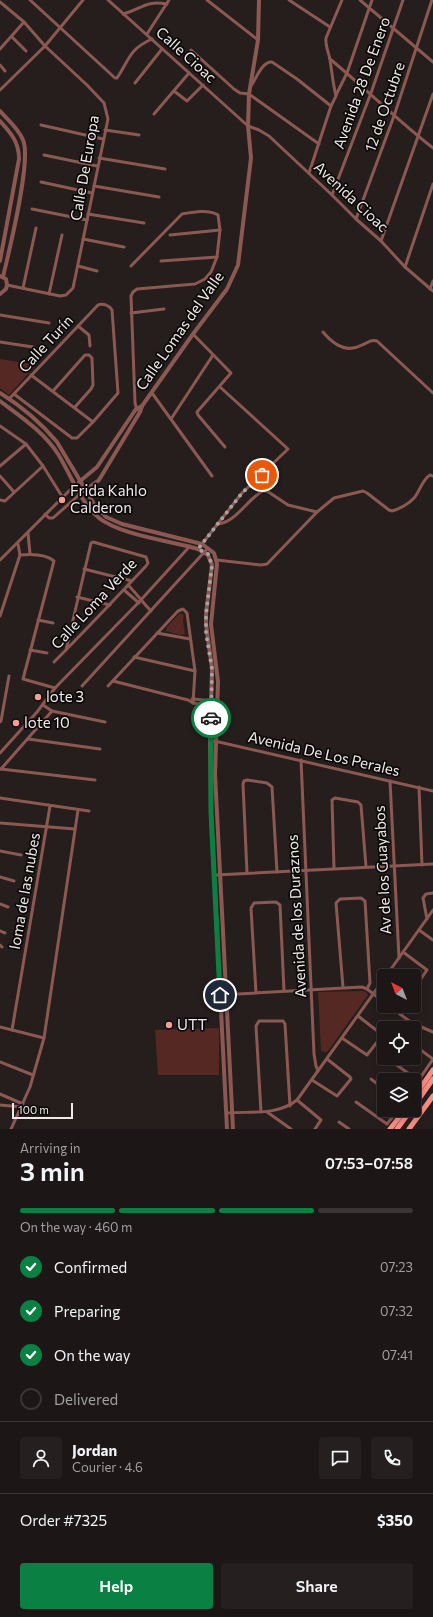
<!DOCTYPE html>
<html lang="en">
<head>
<meta charset="utf-8">
<style>
  body { margin:0; font-family:Commissioner,sans-serif; background:#251f1f; color:#f1f3f6; height:100vh; display:flex; flex-direction:column; font-size:15px; white-space:nowrap }
  * { box-sizing:border-box; margin:0 }
  p { font-size:13px; color:#a09fa1 }
  .icon { flex:none; width:22px; height:22px; fill:none; stroke:currentColor; stroke-width:2; stroke-linecap:round; stroke-linejoin:round }
  .map { position:relative; height:1129px; overflow:hidden }
  .drawer { display:flex; flex-direction:column; background:#1c1616; flex:1 }
  .drawer>* { flex:none }
  .needle { width:26px; rotate:318deg }
  .fabs { position:absolute; left:377px; top:969px; display:grid; gap:8px }
  .fabs a { display:grid; place-items:center; width:44px; height:44px; border-radius:4px; background:#1c1616; box-shadow:0 2px 10px #0003,0 0 0 1px #3a3535; font-size:20px }
  .scale { position:absolute; left:12px; bottom:10px; width:61px; box-sizing:border-box; padding-left:4px; border:2px solid #efeae9; border-top:0; font-size:11px; line-height:14px; white-space:nowrap; color:#efeae9; -webkit-text-stroke:3px #0c0909; paint-order:stroke }
  .pin { position:absolute; display:grid; place-items:center; width:34px; height:34px; color:#fff; margin:-17px; border:2px solid #fff; border-radius:50%; box-shadow:0 1px 4px #0007 }
  .courier { position:absolute; display:grid; place-items:center; width:40px; height:40px; margin:-20px; border:3px solid #0b8043; border-radius:50%; background:#fff; color:#222; box-shadow:0 1px 5px #0007 }
  .summary em { font-style:normal; font-weight:600 }
  .summary div { display:flex; flex-direction:column-reverse }
  .summary { display:flex; align-items:center; justify-content:space-between; height:68px; padding:0 20px }
  h1 { font-size:26px; font-weight:600; line-height:30px }
  .bar { display:grid; grid-template-columns:repeat(4,1fr); gap:6px 4px; align-content:center; height:48px; padding:0 20px }
  .bar i { height:5px; border-radius:3px; background:#3a3535 }
  .bar .current { background:#0b8043 }
  .bar p { grid-column:span 4 }
  .line { display:flex; align-items:center; gap:10px; padding:0 20px; border-top:1px solid #3a3535 }
  .line div { flex:1 }
  .round { display:grid; place-items:center; flex:none; width:42px; height:42px; border-radius:4px; background:#251f1f }
  ol { padding:0 20px; list-style:none }
  li { display:flex; align-items:center; gap:12px; height:44px }
  li p { margin-inline-start:auto }
  li .icon { padding:4px; border-radius:50%; background:#0b8043; color:#fff; stroke-width:4 }
  li:last-child { color:#a09fa1 }
  li i { width:22px; height:22px; border:2px solid #3a3535; border-radius:50% }
  .action { display:flex; gap:8px; margin-top:auto; padding:8px 20px }
  .action a { flex:1; height:46px; border-radius:4px; background:#0b8043; color:#fff; font-size:16px; font-weight:600; line-height:46px; text-align:center }
  .action a+a { background:#251f1f; color:#f1f3f6 }
  .map>svg:first-child { display:block }
  .green { fill:#552824 }
  .lines { fill:none; stroke-linecap:round; stroke-linejoin:round }
  .minor { stroke:#8c5852; stroke-width:3 }
  .tertiary { stroke:#8c5852; stroke-width:4 }
  .primary { stroke:#fa8d83; stroke-width:5 }
  .done { stroke:#a8a3a2; stroke-width:4; stroke-dasharray:0 7.2 }
  .route { stroke:#0b8043; stroke-width:5 }
  .poi-dot { fill:#f59c93; stroke:#0c0909; stroke-width:1.5 }
  .labels { text-anchor:middle; stroke-width:3.5; stroke-linejoin:round; paint-order:stroke }
  .street-label { font-size:15px; fill:#efeae9; stroke:#0c0909 }
  .poi-label { font-size:15px; fill:#efeae9; stroke:#0c0909; text-anchor:start }
</style>
</head>
<body>
<div class="map">
<svg width="433" height="1129" viewBox="0 0 433 1129">
  <rect width="100%" height="100%" fill="#251e1d"/>
  <!-- green -->
  <g class="green">
    <polygon points="0,359 30,364 34,367 9,395 0,388"/>
    <polygon points="180,613 184,615 183,620 185,634 180,635 166,631 167,627"/>
    <polygon points="362,991 366,992 368,995 328,1051 326,1052 321,1051 318,992"/>
    <polygon points="219,1028 219,1075 158,1075 155,1030"/>
  </g>
  <g class="lines">
    <!-- minor -->
    <g class="minor">
      <path d="M30 0 115 78H117C130 59 128 50 152 39"/>
      <polyline points="108,0 248,126 259,130 269,136 332,195 356,219 381,241 405,267 433,291"/>
      <polyline points="207,0 258,40"/>
      <polyline points="289,0 330,27"/>
      <polyline points="360,0 433,62"/>
      <polyline points="0,2 24,22 45,46 87,85 104,103 108,119 73,288 66,295 60,296 7,285"/>
      <path d="M123 14C142 9 145 0 167 4"/>
      <polyline points="147,34 169,0"/>
      <polyline points="12,37 26,51"/>
      <polyline points="0,49 24,22"/>
      <polyline points="191,50 234,89 240,93 249,94 319,144"/>
      <path d="M330 59C365 88 397 120 433 148"/>
      <polyline points="0,65 5,71"/>
      <polyline points="135,83 162,49"/>
      <path d="M251 86C256 79 262 61 272 62L297 79 331 106"/>
      <polyline points="0,90 45,46 83,0"/>
      <polyline points="174,91 187,101 203,85"/>
      <polyline points="336,95 347,73 372,0"/>
      <polyline points="154,114 189,73"/>
      <polyline points="41,125 103,139"/>
      <polyline points="105,130 139,135"/>
      <polyline points="44,155 97,166"/>
      <polyline points="99,158 165,169"/>
      <path d="M309 173 331 106 336 96C333 84 332 72 330 60 329 53 325 46 326 38L342 0"/>
      <polyline points="41,182 92,193"/>
      <polyline points="94,186 159,197"/>
      <polyline points="332,195 371,93 403,0"/>
      <polyline points="32,209 87,220"/>
      <polyline points="88,214 144,223"/>
      <polyline points="356,219 394,116 432,0"/>
      <polyline points="170,235 220,230"/>
      <polyline points="83,239 124,247"/>
      <polyline points="381,241 433,94"/>
      <polyline points="161,261 217,257"/>
      <polyline points="78,266 97,271"/>
      <path d="M131 266 182 214C193 212 208 209 218 215L220 230 217 257 211 272 205 279 195 284 137 289 133 292 131 296 135 403 137 410"/>
      <polyline points="405,267 433,184"/>
      <polyline points="23,288 36,228"/>
      <polyline points="430,289 433,281"/>
      <polyline points="49,294 62,235"/>
      <polyline points="131,313 164,309"/>
      <polyline points="0,315 49,323"/>
      <polyline points="78,326 89,335 90,346"/>
      <path d="M323 332C333 344 346 354 362 345 368 343 370 339 377 341L433 393"/>
      <polyline points="193,334 231,373 197,412 198,415 225,447"/>
      <polyline points="0,342 33,347"/>
      <polyline points="31,375 93,422"/>
      <polyline points="53,391 85,355 89,355 92,358 93,385 91,389 75,407"/>
      <polyline points="152,393 212,476"/>
      <path d="M9 399 98 305C103 303 109 305 112 310L118 393 93 422 77 438H72L14 394"/>
      <polyline points="171,419 213,355"/>
      <polyline points="0,426 26,444 43,466 63,498"/>
      <polyline points="0,466 26,444"/>
      <polyline points="0,476 14,492"/>
      <polyline points="0,500 5,501 43,466"/>
      <polyline points="45,514 49,518 53,518 80,494"/>
      <path d="M217 524C236 523 247 499 263 491H267L288 505 317 512"/>
      <polyline points="28,533 30,554"/>
      <polyline points="198,549 242,493 288,449 220,387"/>
      <path d="M20 555C30 554 46 554 54 561L23 679 55 688"/>
      <polyline points="0,560 75,485"/>
      <path d="M217 560 261 565 267 564 317 512 334 498 363 491 367 493 389 510 392 511C399 509 409 504 414 498 420 491 422 480 430 475L433 476"/>
      <polyline points="84,569 132,581"/>
      <path d="M128 585C137 594 143 603 151 611"/>
      <polyline points="124,590 139,603"/>
      <polyline points="77,597 110,605"/>
      <polyline points="0,616 20,555 18,544"/>
      <polyline points="38,620 53,623"/>
      <polyline points="157,633 190,639"/>
      <polyline points="30,650 47,653"/>
      <polyline points="134,657 195,671"/>
      <path d="M54 662C85 631 116 598 146 566L148 563 146 557 93 542 91 543 66 650"/>
      <polyline points="113,681 188,700 193,703 217,707"/>
      <polyline points="82,686 208,548"/>
      <polyline points="108,686 178,611 183,609 187,613 195,671 193,703"/>
      <polyline points="192,699 218,701"/>
      <polyline points="43,705 52,711 105,722"/>
      <polyline points="0,722 1,721 9,676"/>
      <polyline points="28,739 100,749"/>
      <polyline points="210,740 433,791"/>
      <polyline points="0,753 37,712 55,688 139,602 190,546"/>
      <polyline points="301,760 314,1054 316,1066 318,1071"/>
      <polyline points="1,769 95,780"/>
      <polyline points="1,769 52,711"/>
      <polyline points="390,781 399,958"/>
      <polyline points="419,787 422,865"/>
      <polyline points="0,798 89,811"/>
      <polyline points="0,823 75,829"/>
      <polyline points="0,851 21,855"/>
      <polyline points="334,868 332,800 335,798 358,802 361,805 366,867"/>
      <polyline points="247,873 243,784 244,781 247,780 267,783 272,787 277,872"/>
      <polyline points="215,875 433,864"/>
      <polyline points="0,877 14,881"/>
      <polyline points="0,904 8,907"/>
      <polyline points="427,919 423,898 426,894 433,893"/>
      <polyline points="419,930 433,940"/>
      <polyline points="0,931 5,933"/>
      <polyline points="0,945 2,947"/>
      <polyline points="403,952 427,970 414,989"/>
      <polyline points="386,976 433,910"/>
      <polyline points="343,987 336,903 340,899 361,898 365,901 370,983 367,989"/>
      <polyline points="256,993 251,908 254,903 276,902 280,905 284,991"/>
      <polyline points="220,995 362,987 367,989 384,1002"/>
      <polyline points="389,1006 412,1023 433,1032"/>
      <polyline points="0,1027 44,1038"/>
      <polyline points="408,1028 412,1023"/>
      <polyline points="12,1030 50,806"/>
      <polyline points="342,1038 367,1055 381,1037 380,1033 358,1016"/>
      <polyline points="414,1045 433,1059 414,1087"/>
      <polyline points="387,1058 419,1081"/>
      <polyline points="0,1062 33,1075"/>
      <polyline points="371,1079 384,1089"/>
      <polyline points="312,1080 337,1096 351,1079 350,1077 327,1059"/>
      <polyline points="0,1094 23,1104"/>
      <polyline points="297,1100 321,1120 315,1129"/>
      <polyline points="356,1102 387,1124 398,1110"/>
      <polyline points="0,1105 22,1107"/>
      <polyline points="261,1112 256,1026 259,1021 283,1021 285,1024 290,1106"/>
      <polyline points="267,1112 291,1129"/>
      <path d="M227 1113C251 1111 277 1116 297 1100L384 979"/>
      <polyline points="339,1122 349,1129"/>
      <polyline points="11,1129 30,1087 44,1038 78,810"/>
    </g>
    <!-- tertiary -->
    <g class="tertiary">
      <path d="M0 111C8 120 19 129 23 140 32 160 9 251 3 277"/>
      <path d="M0 121C11 133 19 142 19 159L0 261"/>
      <polyline points="0,276 6,279 7,285 6,289 0,294"/>
      <path d="M0 393C21 406 41 423 57 442L94 504 106 517 122 524 202 544 214 553 217 564 211 624 218 682 215 774 233 1129"/>
      <path d="M0 401C21 417 44 432 58 454 71 475 80 502 99 518 120 535 172 541 198 549L208 555 212 565 206 614V624L212 669 210 740 211 812 227 1129"/>
      <polyline points="79,482 97,467 136,409 142,406"/>
      <polyline points="84,491 99,480 140,412 142,406 193,334 227,289 238,265 251,158 248,126 249,94 258,40 259,0"/>
    </g>
    <!-- primary -->
    <g class="primary">
      <polyline points="414,1097 433,1070"/>
      <polyline points="414,1106 433,1079"/>
      <polyline points="390,1129 405,1110"/>
      <polyline points="397,1129 411,1110"/>
      <polyline points="409,1129 433,1096"/>
    </g>
  </g>
  <g class="lines">
    <!-- done -->
    <polyline class="done" points="211,718 212,669 206,633 206,614 212,565 208,554 198,549 242,493 262,475"/>
    <!-- route -->
    <polyline class="route" points="211,718 211,812 220,995"/>
  </g>
  <!-- markers -->
  <g class="poi-dot">
    <circle cx="62" cy="500" r="4"/>
    <circle cx="38" cy="697" r="4"/>
    <circle cx="16" cy="723" r="4"/>
    <circle cx="169" cy="1025" r="4"/>
  </g>
  <g class="labels">
    <!-- street labels -->
    <g class="street-label">
      <text transform="translate(186 55) rotate(42)" y="5">Calle Cioac</text>
      <text transform="translate(362 83) rotate(-70)" y="5">Avenida 28 De Enero</text>
      <text transform="translate(385 107) rotate(-71)" y="5">12 de Octubre</text>
      <text transform="translate(85 168) rotate(-80)" y="5">Calle De Europa</text>
      <text transform="translate(351 197) rotate(43)" y="5">Avenida Cioac</text>
      <text transform="translate(180 331) rotate(-55)" y="5">Calle Lomas del Valle</text>
      <text transform="translate(46 344) rotate(-47)" y="5">Calle Turín</text>
      <text transform="translate(94 604) rotate(-47)" y="5">Calle Loma Verde</text>
      <text transform="translate(324 754) rotate(13)" y="5">Avenida De Los Perales</text>
      <text transform="translate(383 870) rotate(-93)" y="5">Av de los Guayabos</text>
      <text transform="translate(25 891) rotate(-80)" y="5">loma de las nubes</text>
      <text transform="translate(297 916) rotate(-93)" y="5">Avenida de los Duraznos</text>
    </g>
    <!-- poi labels -->
    <g class="poi-label">
      <text x="70" y="496">Frida Kahlo<tspan x="70" dy="17">Calderon</tspan></text>
      <text x="46" y="702">lote 3</text>
      <text x="24" y="728">lote 10</text>
      <text x="177" y="1030">UTT</text>
    </g>
  </g>
</svg>
<div class="fabs">
<a><svg class="needle" viewBox="-14 -14 28 28"><path d="M0-13l5 13h-10z" fill="#e53935"/><path d="M0 13l5-13h-10z" fill="#a09fa1"/></svg></a>
<a><svg class="icon" aria-label="locate" viewBox="0 0 24 24"><circle cx="12" cy="12" r="6"/><path d="M12 2v4M12 18v4M2 12h4M18 12h4"/></svg></a>
<a><svg class="icon" aria-label="layers" viewBox="0 0 24 24"><path d="M12 4l9 5-9 5-9-5zM3 14l9 5 9-5"/></svg></a>
</div>
<div class="scale">100 m</div>
<div class="pin" style="left:262px;top:475px;background:#ea580c"><svg class="icon" aria-label="bag" viewBox="0 0 24 24"><path d="M5 8h14l-1 12H6zM9 8a3 3 0 0 1 6 0"/></svg></div>
<div class="pin" style="left:220px;top:995px;background:#1f2937"><svg class="icon" aria-label="home" viewBox="0 0 24 24"><path d="M3 11l9-7 9 7M6 9v11h12V9"/></svg></div>
<div class="courier" style="left:211px;top:718px"><svg class="icon" aria-label="car" viewBox="0 0 24 24"><path d="M5 17H2v-5l4-1 3-4h7l3 4 3 1v5h-3M9 17h6M6 11h13"/><circle cx="7" cy="17" r="2"/><circle cx="17" cy="17" r="2"/></svg></div>
</div>
<section class="drawer">
<div class="summary"><div><h1>3 min</h1><p>Arriving in</p></div><em>07:53–07:58</em></div>
<div class="bar"><i class="current"></i><i class="current"></i><i class="current"></i><i></i><p>On the way · 460 m</p></div>
<ol>
<li><svg class="icon" aria-label="check" viewBox="0 0 24 24"><path d="M5 12l5 5 9-10"/></svg>Confirmed<p>07:23</p></li>
<li><svg class="icon" aria-label="check" viewBox="0 0 24 24"><path d="M5 12l5 5 9-10"/></svg>Preparing<p>07:32</p></li>
<li><svg class="icon" aria-label="check" viewBox="0 0 24 24"><path d="M5 12l5 5 9-10"/></svg>On the way<p>07:41</p></li>
<li><i></i>Delivered</li>
</ol>
<div class="line" style="height:72px"><a class="round"><svg class="icon" aria-label="person" viewBox="0 0 24 24"><circle cx="12" cy="8" r="4"/><path d="M4 21q1-7 8-7t8 7"/></svg></a><div><b>Jordan</b><p>Courier · 4.6</p></div><a class="round"><svg class="icon" aria-label="chat" viewBox="0 0 24 24"><path d="M4 5h16v11H9l-5 4z"/></svg></a><a class="round"><svg class="icon" aria-label="phone" viewBox="0 0 24 24"><path d="M5 4h4l2 5-3 2q2 4 5 5l2-3 5 2v4C11 20 4 13 5 4z"/></svg></a></div>
<div class="line" style="height:52px"><div>Order #7325</div><b>$350</b></div>
<div class="action"><a>Help</a><a>Share</a></div>
</section>
</body>
</html>
